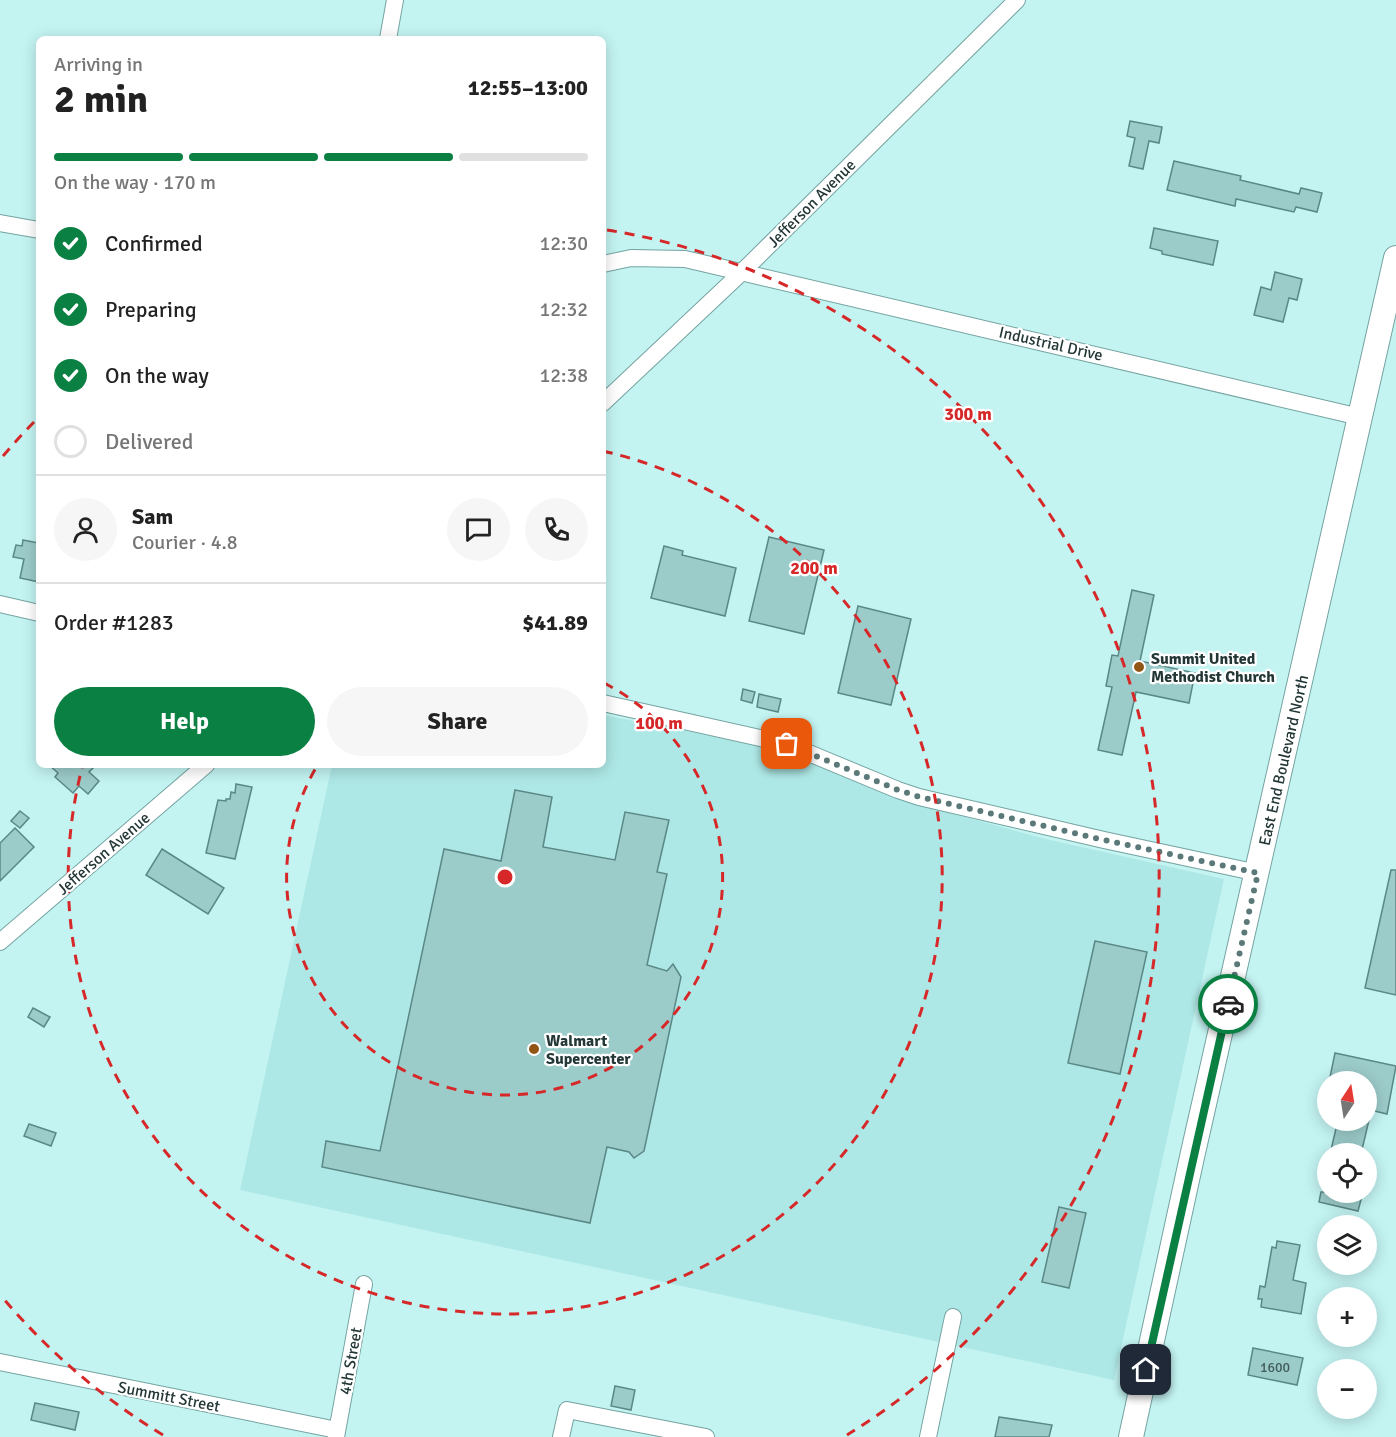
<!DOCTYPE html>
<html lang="en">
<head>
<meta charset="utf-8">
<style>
  body { margin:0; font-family:Signika,sans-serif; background:#f6f6f6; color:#222; height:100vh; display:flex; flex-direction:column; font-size:22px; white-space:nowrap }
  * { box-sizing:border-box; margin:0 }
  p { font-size:20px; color:#767676 }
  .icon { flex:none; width:33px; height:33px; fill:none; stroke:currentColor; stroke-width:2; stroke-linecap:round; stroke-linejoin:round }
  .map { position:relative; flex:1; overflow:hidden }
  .panel { position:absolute; left:36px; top:36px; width:570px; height:732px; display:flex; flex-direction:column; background:#fff; border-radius:9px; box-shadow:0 3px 15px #0003 }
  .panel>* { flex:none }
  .needle { width:39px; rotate:12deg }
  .buttons { position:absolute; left:1317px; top:1071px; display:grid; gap:12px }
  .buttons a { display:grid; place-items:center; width:60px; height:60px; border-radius:50%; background:#fff; box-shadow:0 3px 15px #0003; font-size:30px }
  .pin { position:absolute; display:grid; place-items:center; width:51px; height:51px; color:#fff; margin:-26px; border-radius:12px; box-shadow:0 3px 9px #0006 }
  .courier { position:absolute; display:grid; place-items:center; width:60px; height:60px; margin:-30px; border:4px solid #0b8043; border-radius:50%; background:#fff; color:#222; box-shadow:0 2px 8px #0007 }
  .summary em { font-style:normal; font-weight:700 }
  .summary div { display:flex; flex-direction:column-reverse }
  .summary { display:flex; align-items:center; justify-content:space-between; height:102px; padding:0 18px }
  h1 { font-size:39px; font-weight:700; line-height:45px }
  .bar { display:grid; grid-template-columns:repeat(4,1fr); gap:9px 6px; align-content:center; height:72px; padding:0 18px }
  .bar i { height:8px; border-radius:4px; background:#e0e0e0 }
  .bar .on { background:#0b8043 }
  .bar p { grid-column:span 4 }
  .line { display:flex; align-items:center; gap:15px; padding:0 18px; border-top:2px solid #e0e0e0 }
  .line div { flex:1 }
  .round { display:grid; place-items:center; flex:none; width:63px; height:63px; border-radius:32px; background:#f6f6f6 }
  ol { padding:0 18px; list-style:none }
  li { display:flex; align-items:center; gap:18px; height:66px }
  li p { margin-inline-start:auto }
  li .icon { padding:6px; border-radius:50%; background:#0b8043; color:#fff; stroke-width:4 }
  li:last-child { color:#767676 }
  li i { width:33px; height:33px; border:3px solid #e0e0e0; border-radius:50% }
  .button { display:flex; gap:12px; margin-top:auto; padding:12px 18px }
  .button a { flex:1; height:69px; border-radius:36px; background:#0b8043; color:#fff; font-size:24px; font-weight:700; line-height:69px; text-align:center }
  .button a+a { background:#f6f6f6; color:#222 }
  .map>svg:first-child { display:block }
  .built { fill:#aee8e6 }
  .building { fill:#9cccca; stroke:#5a8886; stroke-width:1.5 }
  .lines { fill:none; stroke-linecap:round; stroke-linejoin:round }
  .minor-casing { stroke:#74a3a1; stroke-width:18 }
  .highway-casing { stroke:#74a3a1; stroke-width:26 }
  .minor { stroke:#fff; stroke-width:16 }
  .highway { stroke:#fff; stroke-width:24 }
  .done { stroke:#5b7978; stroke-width:6; stroke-dasharray:0 10.8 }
  .route { stroke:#0b8043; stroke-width:8 }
  .ring { fill:none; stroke:#d62828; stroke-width:3; stroke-dasharray:10 8 }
  .poi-dot { fill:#915514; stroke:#fff; stroke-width:2 }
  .labels { text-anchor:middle; stroke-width:4.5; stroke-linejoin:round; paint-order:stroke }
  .number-label { font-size:14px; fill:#415c5b }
  .street-label { font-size:16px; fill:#233736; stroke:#fff }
  .poi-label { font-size:16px; font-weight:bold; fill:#233736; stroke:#fff; text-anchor:start }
  .centre { fill:#d62828; stroke:#fff; stroke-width:3 }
  .ring-label { font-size:18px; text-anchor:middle; font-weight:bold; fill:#d62828; stroke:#fff; stroke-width:4.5; stroke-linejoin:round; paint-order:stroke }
</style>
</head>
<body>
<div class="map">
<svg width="1396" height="1437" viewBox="0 0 1396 1437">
  <rect width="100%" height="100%" fill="#c3f4f2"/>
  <!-- built -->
  <polygon class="built" points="603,715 790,751 913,803 1046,839 1224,879 1114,1380 240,1190 332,765 603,765"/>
  <!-- building -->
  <g class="building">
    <polygon points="1130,121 1162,127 1159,143 1149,141 1143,169 1129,166 1135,138 1127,136"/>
    <polygon points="1174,161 1241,176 1240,180 1299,194 1301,188 1322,193 1317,212 1296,207 1294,212 1236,199 1235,206 1167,190"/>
    <polygon points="1154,228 1218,241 1213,265 1162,254 1162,251 1150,248"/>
    <polygon points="1275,272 1302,279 1297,300 1289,298 1283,322 1254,315 1261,287 1271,290"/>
    <polygon points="769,537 824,550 804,634 749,621"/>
    <polygon points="23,540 39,543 39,582 20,578 24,559 13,557 16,545 22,546"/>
    <polygon points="664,546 683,551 682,555 736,568 725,616 651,598"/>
    <polygon points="1132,590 1154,595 1140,661 1195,673 1189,703 1136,692 1122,755 1098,750 1112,687 1106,686 1112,655 1118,656"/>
    <polygon points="858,606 911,619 891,705 838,693"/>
    <polygon points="743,689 755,692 752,703 741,700"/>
    <polygon points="759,694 781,699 778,712 757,707"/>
    <polygon points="49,765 96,765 89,772 99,781 88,794 79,786 73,793 55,777 58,773"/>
    <polygon points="236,784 252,787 235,859 206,853 218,800 226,801 226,799 230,799 231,792 235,793"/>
    <polygon points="515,790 552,797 543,847 615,860 625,812 669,820 657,872 667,874 647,965 667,971 673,964 681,977 644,1151 634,1158 629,1152 607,1147 590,1223 322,1167 326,1141 380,1151 444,849 501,861"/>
    <polygon points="20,811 29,818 20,828 11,821"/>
    <polygon points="15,828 34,847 0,881 0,843"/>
    <polygon points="162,849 224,888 208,914 146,875"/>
    <polygon points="1391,870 1396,870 1396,995 1365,988"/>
    <polygon points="1095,941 1147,952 1120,1074 1068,1063"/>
    <polygon points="33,1008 50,1017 44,1027 28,1017"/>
    <polygon points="1335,1053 1396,1066 1387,1114 1366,1109 1366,1082 1329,1082"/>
    <polygon points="1338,1120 1369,1120 1361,1154 1330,1154"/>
    <polygon points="29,1124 56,1133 51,1146 24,1136"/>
    <polygon points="1321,1192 1363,1192 1358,1211 1319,1202"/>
    <polygon points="1059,1207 1086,1213 1069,1288 1042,1282"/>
    <polygon points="1277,1241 1300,1245 1293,1280 1306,1283 1301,1314 1261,1307 1262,1299 1258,1299 1260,1286 1265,1287 1272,1247 1276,1248"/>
    <polygon points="1253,1348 1303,1358 1297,1385 1248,1375"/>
    <polygon points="615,1386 635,1390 631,1410 611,1406"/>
    <polygon points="35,1403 79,1412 75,1430 31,1420"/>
    <polygon points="999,1417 1052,1425 1049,1437 995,1437"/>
  </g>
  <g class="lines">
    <defs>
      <g id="minor">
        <polyline points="388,39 395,0"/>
        <polyline points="0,223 39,230"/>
        <polyline points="603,264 631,258 685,259 1360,417"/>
        <polyline points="603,403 741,273 1017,0"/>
        <polyline points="0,604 39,613"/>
        <polyline points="603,703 787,744 898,790 919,797 1104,840 1258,873"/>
        <polyline points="0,942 206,765"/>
        <polyline points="0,1362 337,1430"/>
        <polyline points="336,1437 364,1284"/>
        <polyline points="561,1437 567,1410 706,1437"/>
        <polyline points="928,1437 953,1317"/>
      </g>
      <polyline id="highway" points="1131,1437 1192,1157 1396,258"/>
    </defs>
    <!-- minor casing -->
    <use href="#minor" class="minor-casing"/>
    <!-- highway casing -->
    <use href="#highway" class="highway-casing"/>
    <!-- minor -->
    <use href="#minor" class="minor"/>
    <!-- highway -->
    <use href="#highway" class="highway"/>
  </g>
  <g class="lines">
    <!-- done -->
    <polyline class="done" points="787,744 898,790 920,797 1104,840 1258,873 1228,1004"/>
    <!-- route -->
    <polyline class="route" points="1146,1370 1228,1004"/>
  </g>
  <!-- distance rings -->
  <g class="ring">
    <path d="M604 683A218 218 0 1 1 317 766"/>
    <path d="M603 451A437 437 0 1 1 82 768"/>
    <path d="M163 1435A655 655 0 0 1 3 1298M3 456A655 655 0 0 1 38 418M607 230A655 655 0 0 1 847 1435"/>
  </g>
  <!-- markers -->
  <g class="poi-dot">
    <circle cx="1139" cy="667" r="6"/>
    <circle cx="534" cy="1049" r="6"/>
  </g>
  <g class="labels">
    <!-- number labels -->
    <g class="number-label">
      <text x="1275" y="1372">1600</text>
    </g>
    <!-- street labels -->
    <g class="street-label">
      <text transform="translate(811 203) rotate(-45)" y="6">Jefferson Avenue</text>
      <text transform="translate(1051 343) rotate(13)" y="6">Industrial Drive</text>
      <text transform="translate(1283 760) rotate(-77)" y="6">East End Boulevard North</text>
      <text transform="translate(103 853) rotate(-41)" y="6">Jefferson Avenue</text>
      <text transform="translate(350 1361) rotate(-80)" y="6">4th Street</text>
      <text transform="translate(169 1396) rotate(11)" y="6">Summitt Street</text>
    </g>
    <!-- poi labels -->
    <g class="poi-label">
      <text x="1151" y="664">Summit United<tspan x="1151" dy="18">Methodist Church</tspan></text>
      <text x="546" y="1046">Walmart<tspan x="546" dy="18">Supercenter</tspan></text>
    </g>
  </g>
  <circle cx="505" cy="877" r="9" class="centre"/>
  <g class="ring-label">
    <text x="968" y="420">300 m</text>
    <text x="814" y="574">200 m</text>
    <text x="659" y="729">100 m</text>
  </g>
</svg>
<div class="buttons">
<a><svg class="needle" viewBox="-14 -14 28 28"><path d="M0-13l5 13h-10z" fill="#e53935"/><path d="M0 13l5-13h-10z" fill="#767676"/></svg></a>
<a><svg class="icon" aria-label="locate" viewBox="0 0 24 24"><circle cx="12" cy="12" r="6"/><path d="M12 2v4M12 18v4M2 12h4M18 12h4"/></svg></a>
<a><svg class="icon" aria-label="layers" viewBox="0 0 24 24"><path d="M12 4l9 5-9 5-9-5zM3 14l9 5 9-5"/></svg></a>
<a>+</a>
<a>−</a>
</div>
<div class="pin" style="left:787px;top:744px;background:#ea580c"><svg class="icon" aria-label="bag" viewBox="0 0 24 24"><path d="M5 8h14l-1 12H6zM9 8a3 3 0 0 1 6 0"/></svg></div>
<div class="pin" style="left:1146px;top:1370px;background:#1f2937"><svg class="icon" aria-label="home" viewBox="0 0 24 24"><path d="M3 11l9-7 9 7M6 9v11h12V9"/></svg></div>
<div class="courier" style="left:1228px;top:1004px"><svg class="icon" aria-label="car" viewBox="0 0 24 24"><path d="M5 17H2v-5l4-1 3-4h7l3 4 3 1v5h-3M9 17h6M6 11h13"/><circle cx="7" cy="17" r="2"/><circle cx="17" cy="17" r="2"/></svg></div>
<section class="panel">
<div class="summary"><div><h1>2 min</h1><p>Arriving in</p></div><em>12:55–13:00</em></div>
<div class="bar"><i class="on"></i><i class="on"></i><i class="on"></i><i></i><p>On the way · 170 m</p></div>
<ol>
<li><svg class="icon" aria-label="check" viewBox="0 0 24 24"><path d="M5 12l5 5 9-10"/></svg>Confirmed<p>12:30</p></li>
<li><svg class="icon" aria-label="check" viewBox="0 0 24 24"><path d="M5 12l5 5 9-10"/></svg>Preparing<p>12:32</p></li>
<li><svg class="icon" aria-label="check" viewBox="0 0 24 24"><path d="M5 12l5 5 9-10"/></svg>On the way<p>12:38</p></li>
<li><i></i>Delivered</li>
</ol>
<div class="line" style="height:108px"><a class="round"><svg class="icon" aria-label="person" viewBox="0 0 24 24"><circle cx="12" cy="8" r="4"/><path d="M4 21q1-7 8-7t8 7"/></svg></a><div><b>Sam</b><p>Courier · 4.8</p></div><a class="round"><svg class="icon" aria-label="chat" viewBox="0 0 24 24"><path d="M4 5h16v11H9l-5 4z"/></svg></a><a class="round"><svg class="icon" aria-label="phone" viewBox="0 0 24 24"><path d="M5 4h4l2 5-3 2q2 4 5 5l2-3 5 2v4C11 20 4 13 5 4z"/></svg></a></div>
<div class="line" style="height:78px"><div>Order #1283</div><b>$41.89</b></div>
<div class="button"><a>Help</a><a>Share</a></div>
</section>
</div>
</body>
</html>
